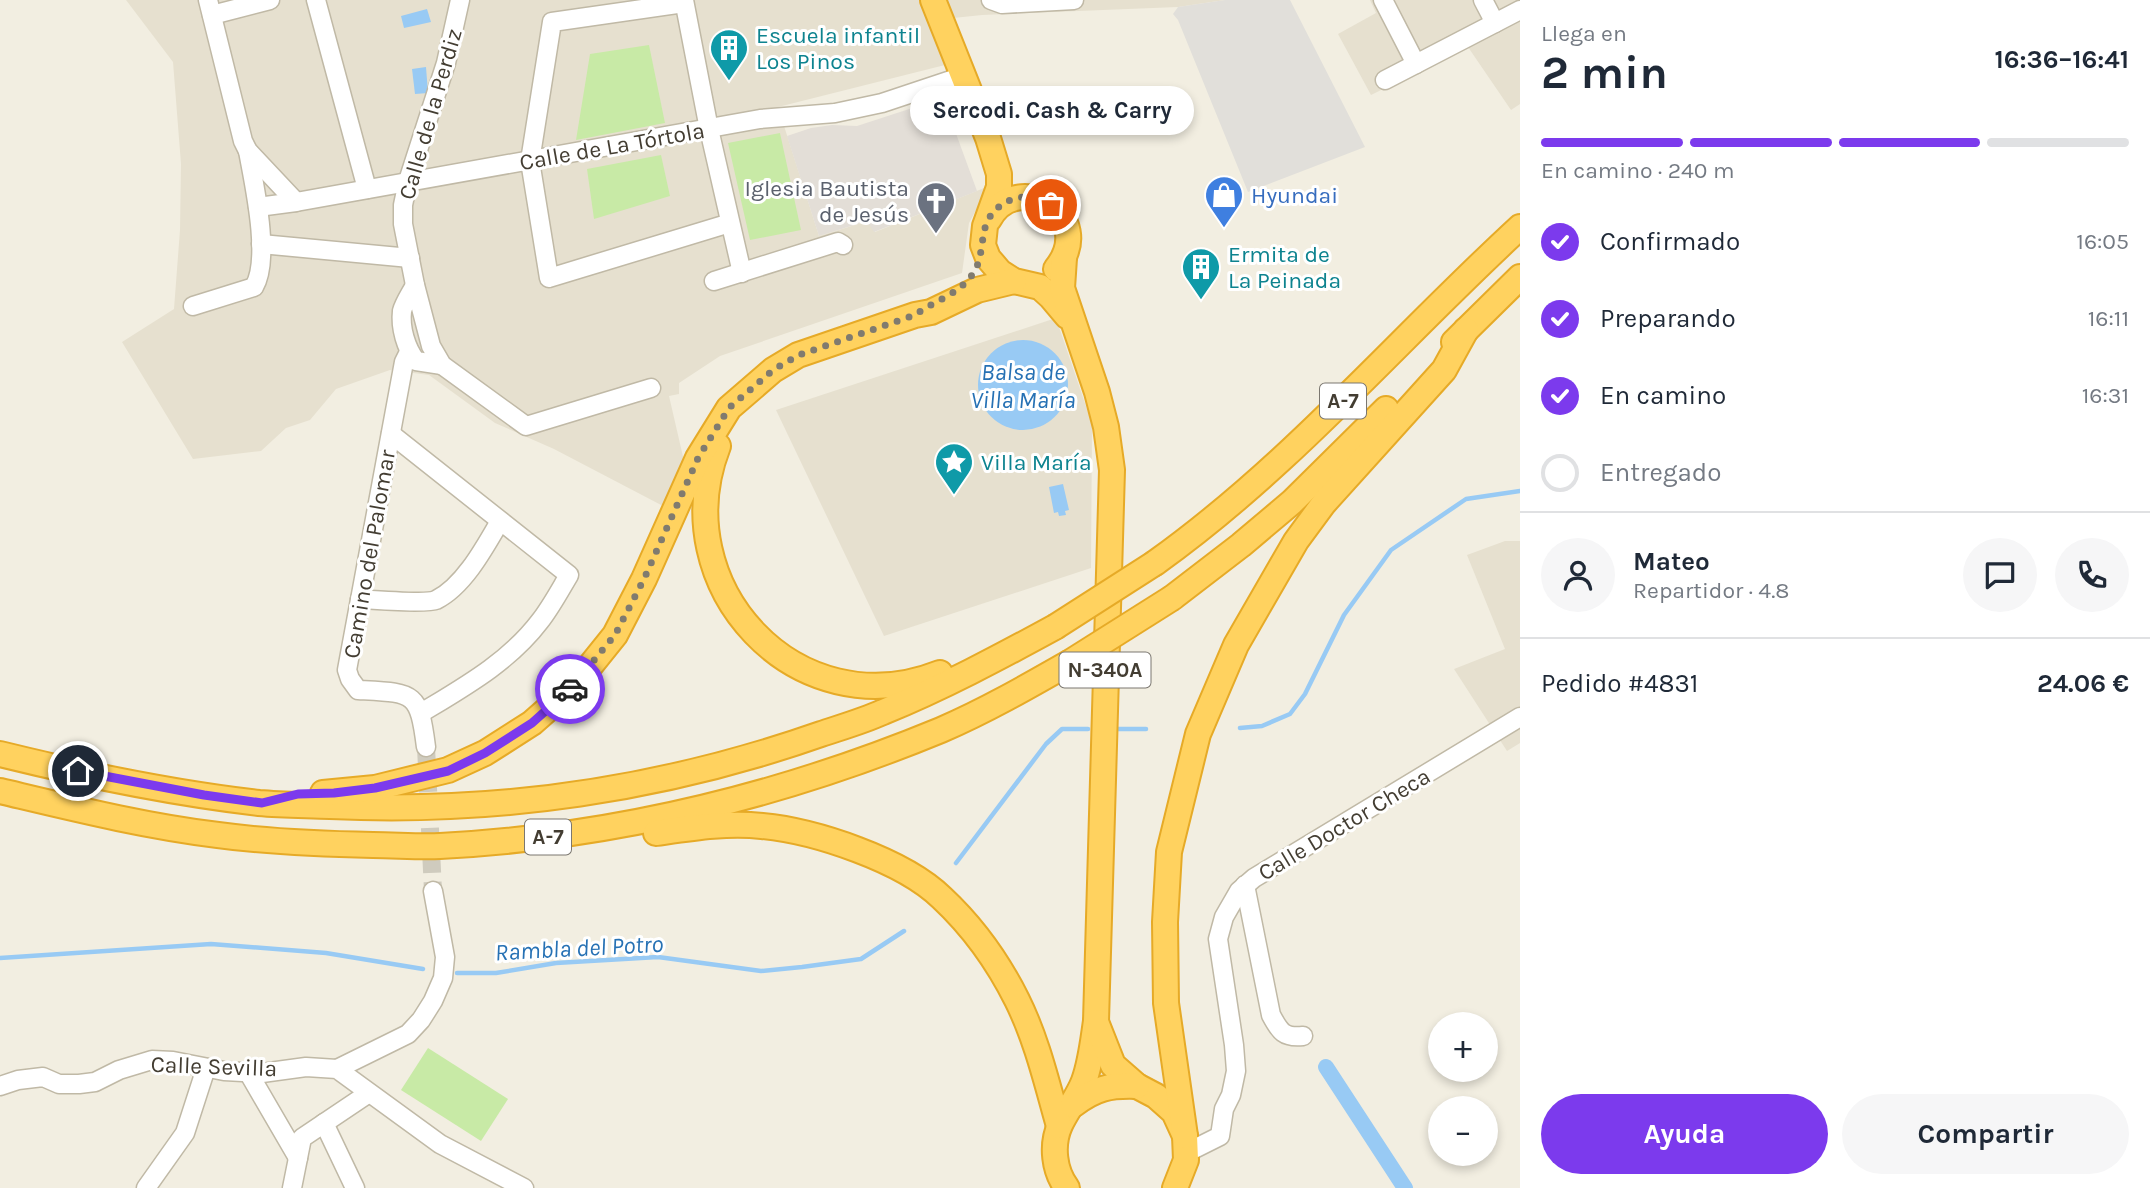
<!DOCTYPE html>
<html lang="es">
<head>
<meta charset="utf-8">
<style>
  body { margin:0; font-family:Karla,sans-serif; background:#f6f6f7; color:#1f2937; height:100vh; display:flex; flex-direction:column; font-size:26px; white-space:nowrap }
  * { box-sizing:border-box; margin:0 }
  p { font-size:23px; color:#747a83 }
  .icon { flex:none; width:38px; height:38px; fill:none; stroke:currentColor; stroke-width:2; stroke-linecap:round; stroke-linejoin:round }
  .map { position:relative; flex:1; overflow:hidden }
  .panel { display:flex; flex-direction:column; background:#fff; width:630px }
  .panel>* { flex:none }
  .fabs { position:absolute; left:1428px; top:1012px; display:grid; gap:14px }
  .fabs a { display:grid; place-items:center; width:70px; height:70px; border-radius:50%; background:#fff; box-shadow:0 4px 10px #0003; font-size:35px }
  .pin { position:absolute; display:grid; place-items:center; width:60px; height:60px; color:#fff; margin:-30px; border:4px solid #fff; border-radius:50%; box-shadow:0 2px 7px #0007 }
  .courier { position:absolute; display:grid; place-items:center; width:70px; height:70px; margin:-35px; border:5px solid #7c3aed; border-radius:50%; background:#fff; color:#222; box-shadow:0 2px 9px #0007 }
  .bubble { position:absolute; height:49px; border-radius:24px; background:#fff; box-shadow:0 4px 10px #0003; font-size:23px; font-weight:700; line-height:49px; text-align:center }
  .headline em { font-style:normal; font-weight:700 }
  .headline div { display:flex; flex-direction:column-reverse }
  .headline { display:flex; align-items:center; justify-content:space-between; height:119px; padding:0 21px }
  h1 { font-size:46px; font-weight:700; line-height:52px }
  .bar { display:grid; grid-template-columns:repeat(4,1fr); gap:10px 7px; align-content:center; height:84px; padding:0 21px }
  .bar i { height:9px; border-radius:5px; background:#e0e1e3 }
  .bar .current { background:#7c3aed }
  .bar p { grid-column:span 4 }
  .line { display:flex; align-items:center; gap:18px; padding:0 21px; border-top:2px solid #e0e1e3 }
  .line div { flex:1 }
  .round { display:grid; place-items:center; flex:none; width:74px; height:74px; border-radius:37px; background:#f6f6f7 }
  ol { padding:0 21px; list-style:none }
  li { display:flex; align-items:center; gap:21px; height:77px }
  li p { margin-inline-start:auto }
  li .icon { padding:7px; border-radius:50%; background:#7c3aed; color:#fff; stroke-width:4 }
  li:last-child { color:#747a83 }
  li i { width:38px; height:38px; border:4px solid #e0e1e3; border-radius:50% }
  .button { display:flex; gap:14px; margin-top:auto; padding:14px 21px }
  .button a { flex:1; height:80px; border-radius:42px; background:#7c3aed; color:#fff; font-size:28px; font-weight:700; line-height:80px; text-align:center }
  .button a+a { background:#f6f6f7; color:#1f2937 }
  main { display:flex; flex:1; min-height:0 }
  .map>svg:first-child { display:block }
  .residential { fill:#e6e0cf }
  .industrial { fill:#e3ded7 }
  .green { fill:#c8eaa6 }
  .parking { fill:#e1dfda }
  .water { fill:#98caf4 }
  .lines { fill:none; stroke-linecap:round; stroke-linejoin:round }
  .stream { stroke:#98caf4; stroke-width:4.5 }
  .canal { stroke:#98caf4; stroke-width:16 }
  .minor-tunnel { stroke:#cfcbbe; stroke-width:18; stroke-dasharray:18 9; stroke-linecap:butt }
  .minor-casing { stroke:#c0b9a6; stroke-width:21 }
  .highway-casing { stroke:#e6aa27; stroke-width:28 }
  .minor { stroke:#fff; stroke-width:18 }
  .highway { stroke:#ffd25f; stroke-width:24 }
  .highway-bridge-casing { stroke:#e6aa27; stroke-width:28; stroke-linecap:butt }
  .highway-bridge { stroke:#ffd25f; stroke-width:24 }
  .done { stroke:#807b6f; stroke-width:7; stroke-dasharray:0 12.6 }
  .route { stroke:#7c3aed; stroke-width:9 }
  .labels { text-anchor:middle; stroke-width:6; stroke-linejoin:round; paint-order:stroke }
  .shield { fill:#fff; stroke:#7b7770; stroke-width:2 }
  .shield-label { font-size:21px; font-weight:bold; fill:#433d32 }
  .culture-label { font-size:23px; fill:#0d838f; stroke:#fff; text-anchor:start }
  .street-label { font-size:23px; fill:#433d32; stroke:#fff }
  .worship-label { font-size:23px; fill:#5b616d; stroke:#fff; text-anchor:end }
  .shop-label { font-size:23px; fill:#366cbe; stroke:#fff; text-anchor:start }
  .water-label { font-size:24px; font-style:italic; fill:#2671b4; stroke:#fff }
</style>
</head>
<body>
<main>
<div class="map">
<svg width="1520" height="1188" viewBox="0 0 1520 1188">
  <rect width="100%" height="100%" fill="#f2eee1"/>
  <!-- residential -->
  <g class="residential">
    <polygon points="126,0 1225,0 1178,7 982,15 934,20 949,64 778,107 819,236 868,221 875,232 989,186 969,223 962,273 720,356 679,383 679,394 669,396 684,461 663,506 554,449 495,423 429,375 390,370 336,389 310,420 286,428 261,451 193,459 122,342 174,309 180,230 181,164 173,62"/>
    <polygon points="1370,0 1520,0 1520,104 1511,110 1468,47 1371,95 1338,34 1376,13"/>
    <polygon points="1056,318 1092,424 1091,568 884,636 776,410"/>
    <polygon points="1505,541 1520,541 1520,743 1507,751 1454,669 1505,649 1467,555"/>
  </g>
  <!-- industrial -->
  <polygon class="industrial" points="943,98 977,191 874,232 867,221 819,236 787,136 811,128 832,125 857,126"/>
  <!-- green -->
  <g class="green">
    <polygon points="649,45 665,123 576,140 590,54"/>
    <polygon points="780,133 801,230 750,240 728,143"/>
    <polygon points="661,155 670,196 594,219 587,169"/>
    <polygon points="428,1048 508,1099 481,1141 401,1090"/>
  </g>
  <!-- parking -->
  <polygon class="parking" points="1225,0 1290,0 1365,147 1248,192 1178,20 1173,14 1178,7"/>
  <!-- water -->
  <g class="water">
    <polygon points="427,9 431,22 404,28 401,16"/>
    <polygon points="426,67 428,93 415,94 412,69"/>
    <circle cx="1023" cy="385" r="45"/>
    <polygon points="1063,484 1069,510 1065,511 1066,515 1059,516 1058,512 1054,513 1049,487"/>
  </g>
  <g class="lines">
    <!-- stream -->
    <g class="stream">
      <polyline points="1240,728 1262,726 1290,714 1305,694 1344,615 1391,550 1466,499 1520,491"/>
      <polyline points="1117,729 1146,729"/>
      <polyline points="956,863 1046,744 1062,729 1088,729"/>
      <polyline points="0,958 211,944 326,953 423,969"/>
      <polyline points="457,973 496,973 556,963 658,957 761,971 802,967 861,959 904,931"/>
    </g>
    <!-- canal -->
    <polyline class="canal" points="1326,1067 1405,1188"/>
    <!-- minor-tunnel -->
    <polyline class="minor-tunnel" points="426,747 433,891"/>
    <defs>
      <g id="minor">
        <polyline points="208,0 243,141 248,151 296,202"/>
        <polyline points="316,0 367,189"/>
        <polyline points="460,0 446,63 408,181 403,205 403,224 415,285 431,346 442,365 526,426 651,388"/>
        <polyline points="684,0 709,129 742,273"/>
        <polyline points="991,0 1002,4 1074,0"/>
        <polyline points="1383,0 1416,64"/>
        <polyline points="1483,0 1495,23"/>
        <polyline points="684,3 552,22 530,161 549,278 730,223"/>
        <polyline points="212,15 270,0"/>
        <polyline points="1385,80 1520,10"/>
        <polyline points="258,207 296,202 760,119 835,113 882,103 963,76"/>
        <polyline points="261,244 410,258"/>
        <polyline points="714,281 838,242 843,245"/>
        <path d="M415 285C411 293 404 303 402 311 400 328 406 348 416 361L442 365"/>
        <path d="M193 306 254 287C271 259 254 184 248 151"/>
        <path d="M409 352 404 362 347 670 350 679 358 690C414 693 419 691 426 747"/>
        <path d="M391 434 569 575C560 590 551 607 540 621 509 662 464 687 421 713"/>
        <path d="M360 599C374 600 427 604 436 600 464 586 485 547 500 521"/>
        <path d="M1245 885 1271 1015C1280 1032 1284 1038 1303 1036"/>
        <polyline points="337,1069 408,1034 421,1020 433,1001 443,978 445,957 433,891"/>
        <polyline points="248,1072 298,1158"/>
        <polyline points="0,1086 18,1080 43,1077 59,1084 79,1084 95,1082 119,1070 152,1060 173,1061 224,1071 262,1073 306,1067 337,1069 440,1144 524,1188"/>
        <polyline points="324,1123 355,1188"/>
        <polyline points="1186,1153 1220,1136 1224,1109 1231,1095 1236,1071 1234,1045 1218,939 1224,917 1239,891 1254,878 1520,717"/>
        <polyline points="146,1188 185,1133 206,1068"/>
        <polyline points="292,1188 302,1138 369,1093"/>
      </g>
      <g id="highway">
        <polyline points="933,0 988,138 999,174 999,187 985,226 983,245 988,258 1000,272 1014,281 1040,287 1051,297 1067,316"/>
        <path d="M989 219C1017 168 1099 215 1056 269"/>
        <path d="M1064 258 1062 288 1097 392 1106 427 1112 470 1096 1021C1093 1041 1091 1062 1084 1081 1078 1097 1067 1110 1060 1125 1051 1145 1054 1171 1067 1188"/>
        <polyline points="1454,342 1520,277"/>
        <path d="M718 446C663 586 797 730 940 673"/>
        <path d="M1155 563C1291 466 1398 339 1520 227"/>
        <polyline points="1172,598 1241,545 1292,502 1386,409"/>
        <path d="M0 754C85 775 172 793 259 803 282 805 307 805 330 806 497 814 664 789 821 734 842 727 863 721 883 712 942 688 1000 657 1055 627"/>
        <path d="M0 791C72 808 144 826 218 835 269 842 321 844 373 845 395 845 418 847 440 846 613 837 781 796 941 730 985 711 1027 687 1069 663"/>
        <polyline points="323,793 375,788 448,770 485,753 532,723 574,686 615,635 644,579 698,458 729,408 773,370 798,355 915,315 931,312 977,290 1014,281"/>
        <path d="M656 833C691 828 727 822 762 826 815 831 903 860 942 898 973 927 998 962 1017 1000 1037 1040 1047 1084 1059 1126"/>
        <polyline points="1096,1022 1113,1065 1137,1086 1156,1096 1174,1112 1185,1136 1186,1160 1175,1188"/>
        <path d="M1073 1105C1095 1088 1110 1085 1137 1086"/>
        <polyline points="1185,1136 1166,1003 1165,922 1169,852 1198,734 1236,645 1296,541 1324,503 1444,370 1466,330"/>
      </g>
    </defs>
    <!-- minor casing -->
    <use href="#minor" class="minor-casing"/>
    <!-- highway casing -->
    <use href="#highway" class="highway-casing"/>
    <!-- minor -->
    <use href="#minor" class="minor"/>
    <!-- highway -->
    <use href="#highway" class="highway"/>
    <defs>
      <g id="highway-bridge">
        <polyline points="1055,627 1155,563"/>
        <polyline points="1069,663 1172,598"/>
      </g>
    </defs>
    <!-- highway-bridge casing -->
    <use href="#highway-bridge" class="highway-bridge-casing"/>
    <!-- highway-bridge -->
    <use href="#highway-bridge" class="highway-bridge"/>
  </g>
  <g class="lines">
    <!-- done -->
    <path class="done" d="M570 689 615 635 644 579 698 458 729 408 773 370 799 355 915 315C933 301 958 295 972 275 982 262 981 243 985 228 989 211 1007 197 1025 197 1034 198 1043 202 1051 205"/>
    <!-- route -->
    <polyline class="route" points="78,771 204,795 262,803 298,794 334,793 375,788 448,771 485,753 532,723 570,689"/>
  </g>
  <!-- icons -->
  <defs>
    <symbol id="building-pin" viewBox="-11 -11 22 30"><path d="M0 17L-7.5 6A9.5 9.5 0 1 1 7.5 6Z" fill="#0f9aa8" stroke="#fff"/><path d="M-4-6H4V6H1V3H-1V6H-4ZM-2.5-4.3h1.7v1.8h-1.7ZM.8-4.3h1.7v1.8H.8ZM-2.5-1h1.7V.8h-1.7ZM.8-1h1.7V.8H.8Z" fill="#fff"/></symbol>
    <symbol id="shop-pin" viewBox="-11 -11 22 30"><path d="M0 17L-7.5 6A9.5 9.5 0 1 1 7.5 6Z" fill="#3f7fe0" stroke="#fff"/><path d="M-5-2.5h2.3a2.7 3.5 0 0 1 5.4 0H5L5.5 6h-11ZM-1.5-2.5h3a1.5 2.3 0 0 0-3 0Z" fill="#fff"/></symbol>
    <symbol id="church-pin" viewBox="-11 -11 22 30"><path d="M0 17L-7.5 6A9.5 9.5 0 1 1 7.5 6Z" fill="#6b7280" stroke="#fff"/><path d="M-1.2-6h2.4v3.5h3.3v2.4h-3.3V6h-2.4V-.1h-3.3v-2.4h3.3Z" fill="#fff"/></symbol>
    <symbol id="sight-pin" viewBox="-11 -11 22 30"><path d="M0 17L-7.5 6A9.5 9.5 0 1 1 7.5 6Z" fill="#0f9aa8" stroke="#fff"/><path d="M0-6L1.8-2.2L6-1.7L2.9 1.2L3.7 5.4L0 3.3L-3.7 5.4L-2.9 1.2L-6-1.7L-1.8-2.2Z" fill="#fff"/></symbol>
  </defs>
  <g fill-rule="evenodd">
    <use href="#building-pin" x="707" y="26" width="44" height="60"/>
    <use href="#shop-pin" x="1202" y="173" width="44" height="60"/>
    <use href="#church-pin" x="914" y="179" width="44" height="60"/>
    <use href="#building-pin" x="1179" y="245" width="44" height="60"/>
    <use href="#sight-pin" x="932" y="440" width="44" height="60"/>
  </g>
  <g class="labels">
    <!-- shield labels -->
    <g class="shield">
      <rect x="1320" y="383.5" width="46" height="35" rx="5"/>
      <rect x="1059.5" y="652.5" width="91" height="35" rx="5"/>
      <rect x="525" y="819.5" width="46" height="35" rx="5"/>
    </g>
    <g class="shield-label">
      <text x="1343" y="408">A-7</text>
      <text x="1105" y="677">N-340A</text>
      <text x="548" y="844">A-7</text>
    </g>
    <!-- culture labels -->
    <g class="culture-label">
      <text x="756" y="43">Escuela infantil<tspan x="756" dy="26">Los Pinos</tspan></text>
      <text x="1228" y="262">Ermita de<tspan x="1228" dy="26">La Peinada</tspan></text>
      <text x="981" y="470">Villa María</text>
    </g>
    <!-- street labels -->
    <g class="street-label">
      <text transform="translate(430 114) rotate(-74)" y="8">Calle de la Perdiz</text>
      <text transform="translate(612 146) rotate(-10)" y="8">Calle de La Tórtola</text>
      <text transform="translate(369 554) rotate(-80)" y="8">Camino del Palomar</text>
      <text transform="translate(1344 824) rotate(-31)" y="8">Calle Doctor Checa</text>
      <text transform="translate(214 1066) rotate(2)" y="8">Calle Sevilla</text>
    </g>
    <!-- worship labels -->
    <g class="worship-label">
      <text x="909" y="196">Iglesia Bautista<tspan x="909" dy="26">de Jesús</tspan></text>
    </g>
    <!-- shop labels -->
    <g class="shop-label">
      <text x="1251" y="203">Hyundai</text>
    </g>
    <!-- water labels -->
    <g class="water-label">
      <text x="1023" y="380">Balsa de<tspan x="1023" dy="28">Villa María</tspan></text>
      <text transform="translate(579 948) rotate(-3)" y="8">Rambla del Potro</text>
    </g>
  </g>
</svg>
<div class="fabs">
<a>+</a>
<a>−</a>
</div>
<div class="pin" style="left:1051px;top:205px;background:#ea580c"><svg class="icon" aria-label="bag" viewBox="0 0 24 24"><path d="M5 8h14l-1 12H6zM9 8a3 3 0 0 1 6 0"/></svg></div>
<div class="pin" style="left:78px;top:771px;background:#1f2937"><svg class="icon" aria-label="home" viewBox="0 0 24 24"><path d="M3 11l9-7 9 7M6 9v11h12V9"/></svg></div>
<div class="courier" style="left:570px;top:689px"><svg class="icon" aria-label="car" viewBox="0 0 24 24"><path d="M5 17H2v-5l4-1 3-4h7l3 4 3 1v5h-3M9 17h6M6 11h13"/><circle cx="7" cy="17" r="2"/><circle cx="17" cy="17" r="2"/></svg></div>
<div class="bubble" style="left:910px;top:86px;width:284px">Sercodi. Cash &amp; Carry</div>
</div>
<section class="panel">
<div class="headline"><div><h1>2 min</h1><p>Llega en</p></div><em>16:36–16:41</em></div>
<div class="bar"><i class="current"></i><i class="current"></i><i class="current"></i><i></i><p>En camino · 240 m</p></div>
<ol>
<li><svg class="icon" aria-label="check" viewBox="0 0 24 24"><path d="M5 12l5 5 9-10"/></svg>Confirmado<p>16:05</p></li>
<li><svg class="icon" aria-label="check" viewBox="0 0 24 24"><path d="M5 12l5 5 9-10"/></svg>Preparando<p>16:11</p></li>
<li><svg class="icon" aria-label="check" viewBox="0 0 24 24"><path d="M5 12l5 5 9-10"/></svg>En camino<p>16:31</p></li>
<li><i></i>Entregado</li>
</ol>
<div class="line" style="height:126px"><a class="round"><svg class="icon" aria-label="person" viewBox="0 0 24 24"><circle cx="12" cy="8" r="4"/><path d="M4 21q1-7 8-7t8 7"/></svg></a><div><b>Mateo</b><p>Repartidor · 4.8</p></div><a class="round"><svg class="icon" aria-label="chat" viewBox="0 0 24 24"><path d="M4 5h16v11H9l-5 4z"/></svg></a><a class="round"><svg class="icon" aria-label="phone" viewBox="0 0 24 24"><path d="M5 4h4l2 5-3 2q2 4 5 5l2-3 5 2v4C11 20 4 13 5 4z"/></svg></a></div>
<div class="line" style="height:91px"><div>Pedido #4831</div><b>24.06 €</b></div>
<div class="button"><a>Ayuda</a><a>Compartir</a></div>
</section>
</main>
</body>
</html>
